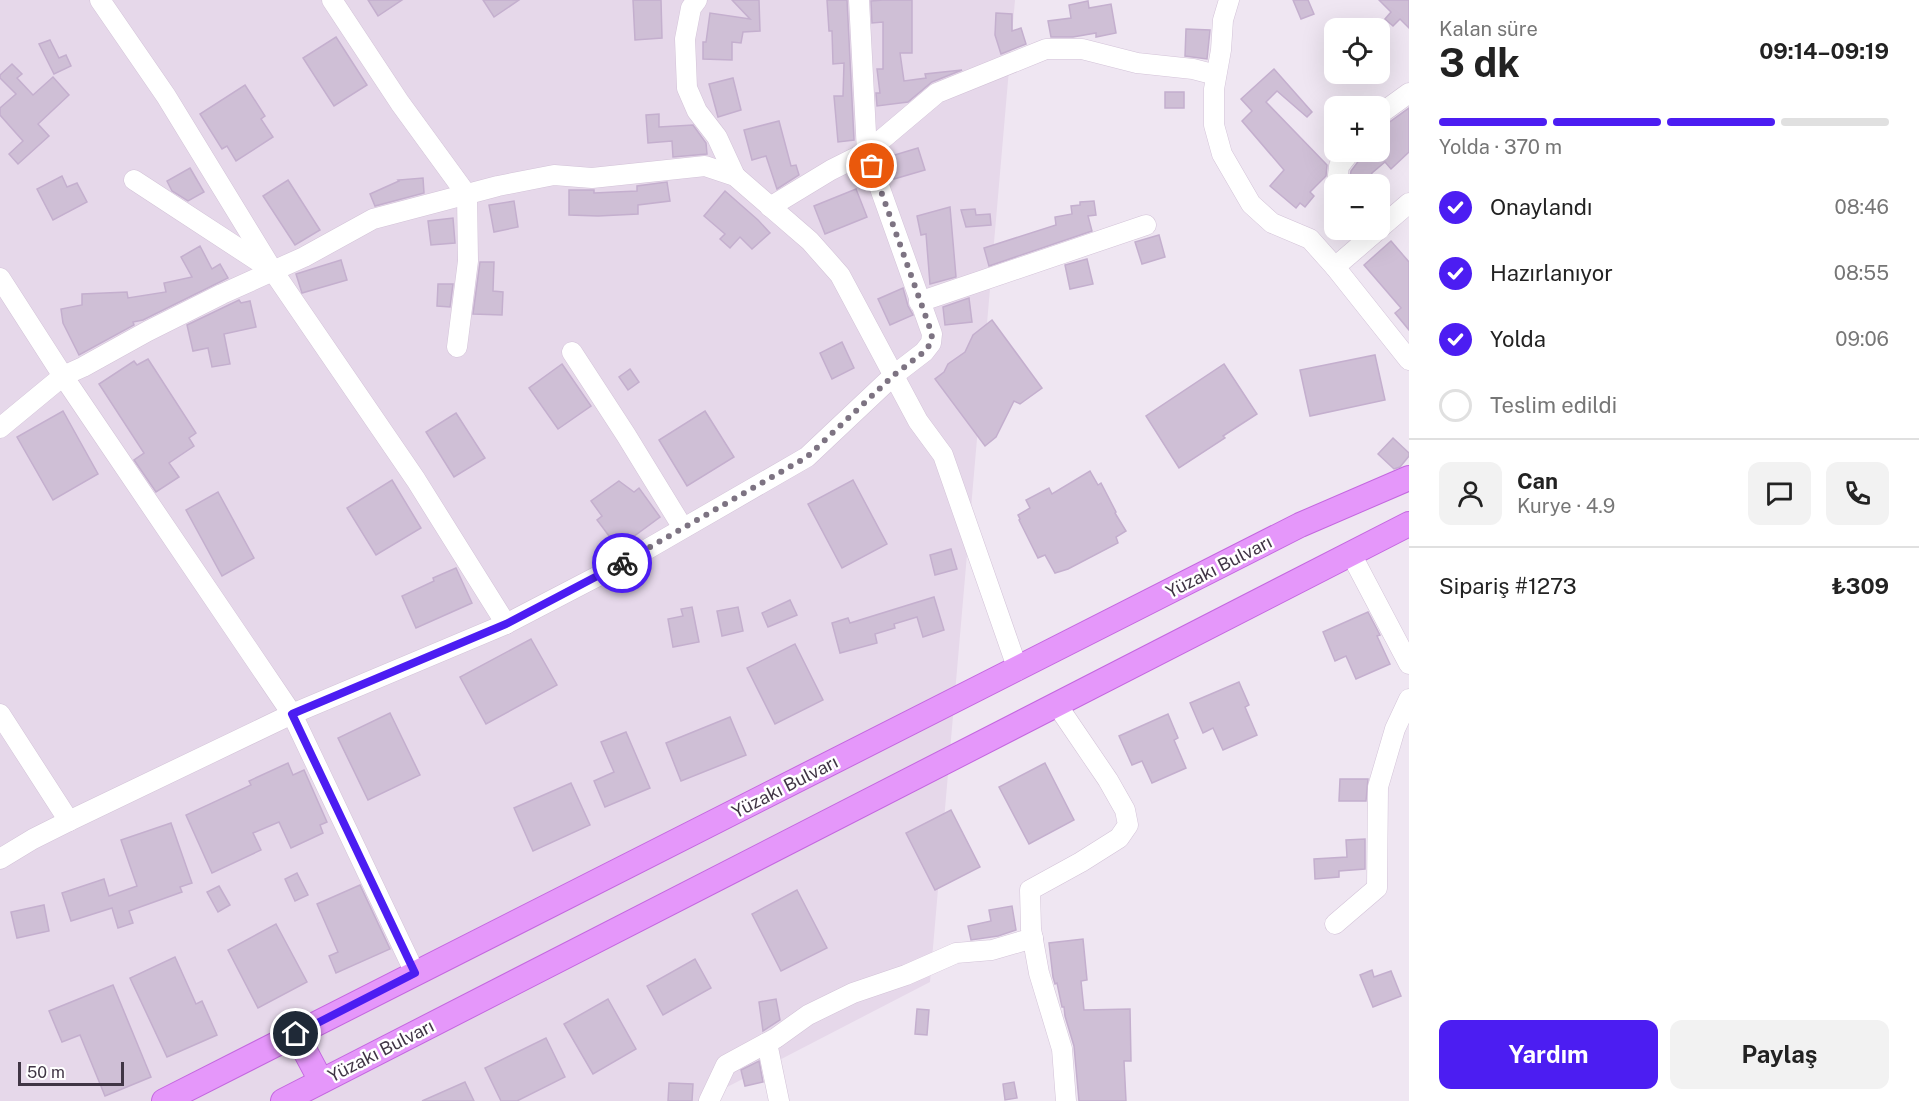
<!DOCTYPE html>
<html lang="tr">
<head>
<meta charset="utf-8">
<style>
  body { margin:0; font-family:"Public Sans",sans-serif; background:#f2f2f2; color:#222; height:100vh; display:flex; flex-direction:column; font-size:22px; white-space:nowrap }
  * { box-sizing:border-box; margin:0 }
  p { font-size:20px; color:#767676 }
  .icon { flex:none; width:33px; height:33px; fill:none; stroke:currentColor; stroke-width:2; stroke-linecap:round; stroke-linejoin:round }
  .map { position:relative; flex:1; overflow:hidden }
  .panel { display:flex; flex-direction:column; background:#fff; width:510px }
  .panel>* { flex:none }
  .controls { position:absolute; left:1324px; top:18px; display:grid; gap:12px }
  .controls a { display:grid; place-items:center; width:66px; height:66px; border-radius:12px; background:#fff; box-shadow:0 6px 24px #0002; font-size:30px }
  .scale { position:absolute; left:18px; bottom:15px; width:106px; box-sizing:border-box; padding-left:6px; border:3px solid #403545; border-top:0; font-size:16px; line-height:21px; white-space:nowrap; color:#403545; -webkit-text-stroke:4px #fff; paint-order:stroke }
  .pin { position:absolute; display:grid; place-items:center; width:51px; height:51px; color:#fff; margin:-26px; border:3px solid #fff; border-radius:50%; box-shadow:0 2px 6px #0007 }
  .courier { position:absolute; display:grid; place-items:center; width:60px; height:60px; margin:-30px; border:4px solid #4c1df2; border-radius:50%; background:#fff; color:#222; box-shadow:0 2px 8px #0007 }
  .overview em { font-style:normal; font-weight:700 }
  .overview div { display:flex; flex-direction:column-reverse }
  .overview { display:flex; align-items:center; justify-content:space-between; height:102px; padding:0 30px }
  h1 { font-size:39px; font-weight:700; line-height:45px }
  .bar { display:grid; grid-template-columns:repeat(4,1fr); gap:9px 6px; align-content:center; height:72px; padding:0 30px }
  .bar i { height:8px; border-radius:4px; background:#e0e0e0 }
  .bar .current { background:#4c1df2 }
  .bar p { grid-column:span 4 }
  .line { display:flex; align-items:center; gap:15px; padding:0 30px; border-top:2px solid #e0e0e0 }
  .line div { flex:1 }
  .round { display:grid; place-items:center; flex:none; width:63px; height:63px; border-radius:12px; background:#f2f2f2 }
  ol { padding:0 30px; list-style:none }
  li { display:flex; align-items:center; gap:18px; height:66px }
  li p { margin-inline-start:auto }
  li .icon { padding:6px; border-radius:50%; background:#4c1df2; color:#fff; stroke-width:4 }
  li:last-child { color:#767676 }
  li i { width:33px; height:33px; border:3px solid #e0e0e0; border-radius:50% }
  .action { display:flex; gap:12px; margin-top:auto; padding:12px 30px }
  .action a { flex:1; height:69px; border-radius:12px; background:#4c1df2; color:#fff; font-size:24px; font-weight:700; line-height:69px; text-align:center }
  .action a+a { background:#f2f2f2; color:#222 }
  main { display:flex; flex:1; min-height:0 }
  .map>svg:first-child { display:block }
  .residential { fill:#e6d8ea }
  .building { fill:#cfbfd6; stroke:#c4afce; stroke-width:1.5 }
  .lines { fill:none; stroke-linecap:round; stroke-linejoin:round }
  .minor-casing { stroke:#d3c3d8; stroke-width:21 }
  .major-casing { stroke:#c367df; stroke-width:26 }
  .minor { stroke:#fff; stroke-width:20 }
  .major { stroke:#e597fa; stroke-width:24 }
  .done { stroke:#7d7382; stroke-width:6; stroke-dasharray:0 10.8 }
  .route { stroke:#4c1df2; stroke-width:8 }
  .labels { text-anchor:middle; stroke-width:5; stroke-linejoin:round; paint-order:stroke }
  .street-label { font-size:18px; fill:#403545; stroke:#fff }
</style>
</head>
<body>
<main>
<div class="map">
<svg width="1409" height="1101" viewBox="0 0 1409 1101">
  <rect width="100%" height="100%" fill="#efe6f2"/>
  <!-- residential -->
  <polygon class="residential" points="0,0 1015,0 930,982 700,1101 0,1101"/>
  <!-- building -->
  <g class="building">
    <polygon points="368,0 402,0 378,16"/>
    <polygon points="483,0 519,0 494,17"/>
    <polygon points="633,0 661,0 662,38 635,40"/>
    <polygon points="732,0 759,0 760,31 743,32 741,43 732,42 732,60 703,59 703,42 706,42 710,13 750,19"/>
    <polygon points="827,0 847,0 854,140 838,142 834,96 843,96 844,63 833,64 832,31 829,31"/>
    <polygon points="883,0 912,0 912,53 900,53 904,81 926,78 925,74 962,70 932,82 908,102 877,106 876,93 880,93 877,69 883,69 883,22 872,23 871,1"/>
    <polygon points="1293,0 1308,0 1314,14 1301,19"/>
    <polygon points="1379,0 1409,0 1409,28 1400,19 1393,26 1385,19 1391,12"/>
    <polygon points="1088,1 1089,8 1111,4 1116,33 1096,37 1096,33 1073,37 1051,37 1048,21 1071,18 1069,5"/>
    <polygon points="996,13 1012,14 1012,31 1021,28 1026,44 1001,54 995,35"/>
    <polygon points="1186,29 1210,30 1207,59 1185,56"/>
    <polygon points="336,37 367,85 334,106 303,58"/>
    <polygon points="50,40 59,58 66,55 71,66 54,74 39,44"/>
    <polygon points="12,64 22,74 17,78 33,95 53,77 69,95 38,124 49,136 18,164 9,154 23,141 0,115 0,108 16,94 0,78 0,75"/>
    <polygon points="1274,69 1312,112 1307,117 1277,91 1266,102 1327,165 1326,176 1310,192 1314,196 1305,207 1300,203 1296,208 1270,186 1284,170 1242,121 1252,111 1241,99"/>
    <polygon points="733,78 741,110 718,117 709,84"/>
    <polygon points="245,85 265,116 261,119 273,137 236,161 227,146 222,149 200,114"/>
    <rect x="1165" y="92" width="19" height="16"/>
    <polygon points="1409,108 1409,152 1391,169 1385,162 1372,173 1368,184 1349,184 1351,171 1360,159 1362,152 1380,152 1380,129"/>
    <polygon points="659,114 659,127 693,125 706,143 707,154 673,157 672,141 648,143 646,115"/>
    <polygon points="779,121 791,166 796,165 799,175 777,189 766,156 752,160 744,130"/>
    <polygon points="918,148 925,170 894,179 888,157"/>
    <polygon points="190,168 204,192 188,201 172,191 167,181"/>
    <polygon points="62,176 67,187 77,183 87,202 53,220 37,189"/>
    <polygon points="423,178 424,193 375,206 370,194 399,181 398,180"/>
    <polygon points="288,180 320,230 295,245 263,196"/>
    <polygon points="667,182 670,201 638,205 638,214 598,216 569,215 569,190 594,190 594,193 637,191 637,186"/>
    <polygon points="856,189 867,217 825,234 814,206"/>
    <polygon points="725,191 758,220 770,233 752,249 740,237 730,248 720,239 725,234 704,216"/>
    <polygon points="514,201 518,227 494,232 489,205"/>
    <polygon points="1094,201 1096,215 1088,216 1092,231 989,266 984,248 1056,225 1055,217 1072,214 1071,206 1080,205 1080,202"/>
    <polygon points="950,207 956,277 930,284 926,234 921,235 917,216"/>
    <polygon points="975,209 976,215 990,214 991,225 966,227 961,210"/>
    <polygon points="453,218 455,243 431,245 428,221"/>
    <polygon points="1159,235 1165,257 1142,264 1135,242"/>
    <polygon points="1391,241 1409,262 1409,330 1395,313 1401,308 1364,265"/>
    <polygon points="200,246 212,269 220,264 228,278 143,320 133,322 134,325 79,355 63,323 61,309 82,305 82,294 127,292 128,298 166,292 164,283 192,277 181,257"/>
    <polygon points="1087,259 1093,284 1070,289 1065,265"/>
    <polygon points="341,260 347,280 302,293 296,274"/>
    <polygon points="480,262 494,262 493,291 503,292 502,315 473,314"/>
    <polygon points="438,284 453,284 450,307 437,306"/>
    <polygon points="903,288 908,306 913,315 890,325 878,299"/>
    <polygon points="969,298 972,322 945,325 943,307"/>
    <polygon points="239,300 241,303 250,301 256,327 224,334 230,364 212,367 208,348 193,351 187,325"/>
    <polygon points="992,320 1042,388 1020,404 1014,401 996,437 985,446 935,379 944,372 948,364 965,352 973,335"/>
    <polygon points="842,342 854,368 832,379 820,353"/>
    <polygon points="1375,355 1385,400 1310,416 1300,370"/>
    <polygon points="148,359 196,433 189,438 194,446 169,463 179,477 156,492 134,460 144,453 99,384 134,361 137,365"/>
    <polygon points="562,364 591,406 558,429 529,388"/>
    <polygon points="1224,364 1257,414 1223,436 1225,438 1179,468 1146,416"/>
    <polygon points="630,369 639,382 628,390 619,377"/>
    <polygon points="63,411 98,474 53,500 17,437"/>
    <polygon points="705,411 734,457 687,486 659,440"/>
    <polygon points="456,413 485,458 454,477 426,432"/>
    <polygon points="1393,438 1409,453 1409,456 1400,467 1394,469 1378,454"/>
    <polygon points="1090,471 1098,485 1101,483 1116,512 1115,513 1126,531 1116,537 1118,543 1068,569 1055,573 1045,555 1038,558 1019,520 1020,519 1018,515 1030,508 1026,500 1049,488 1052,494"/>
    <polygon points="392,480 421,528 376,555 347,508"/>
    <polygon points="853,480 887,544 842,568 808,504"/>
    <polygon points="619,481 634,492 639,488 660,517 618,548 597,520 602,516 591,501"/>
    <polygon points="218,492 254,558 222,576 186,510"/>
    <polygon points="951,549 957,569 935,575 930,555"/>
    <polygon points="456,568 472,603 416,628 402,596 434,581 433,578"/>
    <polygon points="934,597 944,630 923,637 917,617 894,624 895,628 875,634 877,643 840,653 832,623 848,618 850,623"/>
    <polygon points="790,600 797,615 768,627 762,613"/>
    <polygon points="692,607 699,642 673,647 668,619 683,616 681,609"/>
    <polygon points="738,607 743,631 722,636 717,611"/>
    <polygon points="1368,612 1380,635 1377,636 1390,664 1356,679 1346,656 1335,661 1323,632"/>
    <polygon points="531,639 557,685 486,724 460,677"/>
    <polygon points="795,644 823,700 775,724 747,668"/>
    <polygon points="1239,682 1249,705 1245,707 1257,735 1223,750 1213,728 1203,733 1190,703"/>
    <polygon points="390,713 420,775 368,800 338,738"/>
    <polygon points="1168,714 1178,738 1174,740 1186,768 1152,783 1142,761 1132,765 1119,736"/>
    <polygon points="730,717 746,755 681,781 666,743"/>
    <polygon points="626,732 650,788 605,807 594,781 614,772 601,742"/>
    <polygon points="288,763 293,775 304,770 327,822 320,825 323,833 291,848 279,822 253,833 261,850 212,873 186,815 251,785 249,781"/>
    <polygon points="1045,763 1074,820 1029,844 999,787"/>
    <polygon points="1340,779 1368,779 1366,801 1339,801"/>
    <polygon points="571,783 590,825 533,851 514,808"/>
    <polygon points="951,810 980,867 935,890 906,833"/>
    <polygon points="171,823 192,883 180,887 182,892 129,911 133,923 118,928 112,908 71,921 62,893 104,879 109,896 137,886 121,840"/>
    <polygon points="1365,839 1365,869 1339,871 1339,877 1315,879 1314,859 1347,857 1346,840"/>
    <polygon points="297,873 308,895 295,901 285,879"/>
    <polygon points="360,885 390,949 336,973 329,956 338,952 317,904"/>
    <polygon points="219,886 230,905 218,912 207,892"/>
    <polygon points="797,890 827,948 781,971 752,914"/>
    <polygon points="44,905 49,931 17,938 11,912"/>
    <polygon points="1012,906 1016,930 998,936 971,940 968,926 991,921 989,910"/>
    <polygon points="276,924 307,982 258,1008 228,950"/>
    <polygon points="1083,939 1087,980 1081,981 1084,1010 1130,1009 1131,1061 1124,1061 1126,1101 1079,1101 1074,1046 1065,1016 1064,1007 1062,1007 1057,983 1055,984 1053,977 1049,943"/>
    <polygon points="175,957 196,1004 202,1001 217,1035 167,1057 130,978"/>
    <polygon points="695,959 711,988 663,1015 647,986"/>
    <polygon points="1372,970 1374,977 1391,971 1401,996 1373,1007 1360,975"/>
    <polygon points="113,985 151,1077 105,1096 80,1035 62,1042 49,1011"/>
    <polygon points="608,999 636,1049 593,1074 564,1024"/>
    <polygon points="776,999 780,1020 763,1031 759,1002"/>
    <polygon points="917,1009 929,1010 927,1035 915,1034"/>
    <polygon points="546,1038 565,1077 517,1101 501,1101 485,1068"/>
    <polygon points="759,1061 763,1082 745,1086 741,1070"/>
    <polygon points="465,1082 474,1101 422,1101"/>
    <polygon points="1014,1082 1017,1098 1005,1100 1003,1084"/>
    <polygon points="669,1083 693,1084 692,1101 668,1101"/>
  </g>
  <g class="lines">
    <defs>
      <g id="minor">
        <polyline points="100,0 166,96 273,271 416,480 506,624"/>
        <polyline points="332,0 400,103 467,195 468,261 457,347"/>
        <polyline points="697,0 691,8 685,39 687,88 697,111 717,137 735,176"/>
        <polyline points="1229,0 1223,20 1221,50 1214,89 1214,125 1222,154 1251,204 1272,223 1310,239 1335,267 1409,360"/>
        <polyline points="1380,114 1409,93"/>
        <polyline points="134,180 267,267"/>
        <polyline points="1337,184 1339,166 1350,152"/>
        <polyline points="770,207 831,170 867,152 937,93 1046,49 1082,49 1137,63 1193,69 1216,75"/>
        <polyline points="1380,228 1409,203"/>
        <polyline points="1335,267 1378,230"/>
        <polyline points="0,278 63,376 292,714 415,973"/>
        <polyline points="919,302 1146,225"/>
        <polyline points="572,352 626,435 683,528"/>
        <polyline points="0,428 63,376 83,367 148,331 222,294 304,257 373,219 498,186 554,175 592,178 705,166 735,176 810,241 840,275 918,421 943,455 1018,670"/>
        <polyline points="1351,554 1409,664"/>
        <polyline points="1057,705 1108,780 1125,810 1128,825 1119,838 1081,862 1030,890 1031,929 1039,973 1062,1049 1066,1101"/>
        <polyline points="0,714 69,821"/>
        <polyline points="0,859 33,839 69,821 292,714 506,624 625,562 807,457 894,375 924,352 931,343 932,334 867,152 859,0"/>
        <polyline points="1335,924 1377,888 1378,787 1395,729 1409,699"/>
        <polyline points="767,1043 779,1101"/>
        <polyline points="709,1101 726,1065 776,1038 808,1015 853,993 906,975 956,953 992,950 1033,938"/>
      </g>
      <g id="major">
        <polyline points="296,1034 321,1081"/>
        <polyline points="164,1101 1300,525 1409,478"/>
        <polyline points="283,1101 1409,524"/>
      </g>
    </defs>
    <!-- minor casing -->
    <use href="#minor" class="minor-casing"/>
    <!-- major casing -->
    <use href="#major" class="major-casing"/>
    <!-- minor -->
    <use href="#minor" class="minor"/>
    <!-- major -->
    <use href="#major" class="major"/>
  </g>
  <g class="lines">
    <!-- done -->
    <polyline class="done" points="622,563 807,457 894,375 924,352 931,343 932,334 872,166"/>
    <!-- route -->
    <polyline class="route" points="296,1034 415,973 292,714 506,624 622,563"/>
  </g>
  <g class="labels">
    <!-- street labels -->
    <g class="street-label">
      <text transform="translate(1219 567) rotate(-27)" y="6">Yüzakı Bulvarı</text>
      <text transform="translate(785 787) rotate(-27)" y="6">Yüzakı Bulvarı</text>
      <text transform="translate(381 1051) rotate(-27)" y="6">Yüzakı Bulvarı</text>
    </g>
  </g>
</svg>
<div class="controls">
<a><svg class="icon" aria-label="locate" viewBox="0 0 24 24"><circle cx="12" cy="12" r="6"/><path d="M12 2v4M12 18v4M2 12h4M18 12h4"/></svg></a>
<a>+</a>
<a>−</a>
</div>
<div class="scale">50 m</div>
<div class="pin" style="left:872px;top:166px;background:#ea580c"><svg class="icon" aria-label="bag" viewBox="0 0 24 24"><path d="M5 8h14l-1 12H6zM9 8a3 3 0 0 1 6 0"/></svg></div>
<div class="pin" style="left:296px;top:1034px;background:#1f2937"><svg class="icon" aria-label="home" viewBox="0 0 24 24"><path d="M3 11l9-7 9 7M6 9v11h12V9"/></svg></div>
<div class="courier" style="left:622px;top:563px"><svg class="icon" aria-label="bike" viewBox="0 0 24 24"><circle cx="6" cy="16" r="4"/><circle cx="18" cy="16" r="4"/><path d="M6 16l4-8h5l3 8M10 8l3 8H6M13 5h3"/></svg></div>
</div>
<section class="panel">
<div class="overview"><div><h1>3 dk</h1><p>Kalan süre</p></div><em>09:14–09:19</em></div>
<div class="bar"><i class="current"></i><i class="current"></i><i class="current"></i><i></i><p>Yolda · 370 m</p></div>
<ol>
<li><svg class="icon" aria-label="check" viewBox="0 0 24 24"><path d="M5 12l5 5 9-10"/></svg>Onaylandı<p>08:46</p></li>
<li><svg class="icon" aria-label="check" viewBox="0 0 24 24"><path d="M5 12l5 5 9-10"/></svg>Hazırlanıyor<p>08:55</p></li>
<li><svg class="icon" aria-label="check" viewBox="0 0 24 24"><path d="M5 12l5 5 9-10"/></svg>Yolda<p>09:06</p></li>
<li><i></i>Teslim edildi</li>
</ol>
<div class="line" style="height:108px"><a class="round"><svg class="icon" aria-label="person" viewBox="0 0 24 24"><circle cx="12" cy="8" r="4"/><path d="M4 21q1-7 8-7t8 7"/></svg></a><div><b>Can</b><p>Kurye · 4.9</p></div><a class="round"><svg class="icon" aria-label="chat" viewBox="0 0 24 24"><path d="M4 5h16v11H9l-5 4z"/></svg></a><a class="round"><svg class="icon" aria-label="phone" viewBox="0 0 24 24"><path d="M5 4h4l2 5-3 2q2 4 5 5l2-3 5 2v4C11 20 4 13 5 4z"/></svg></a></div>
<div class="line" style="height:78px"><div>Sipariş #1273</div><b>₺309</b></div>
<div class="action"><a>Yardım</a><a>Paylaş</a></div>
</section>
</main>
</body>
</html>
